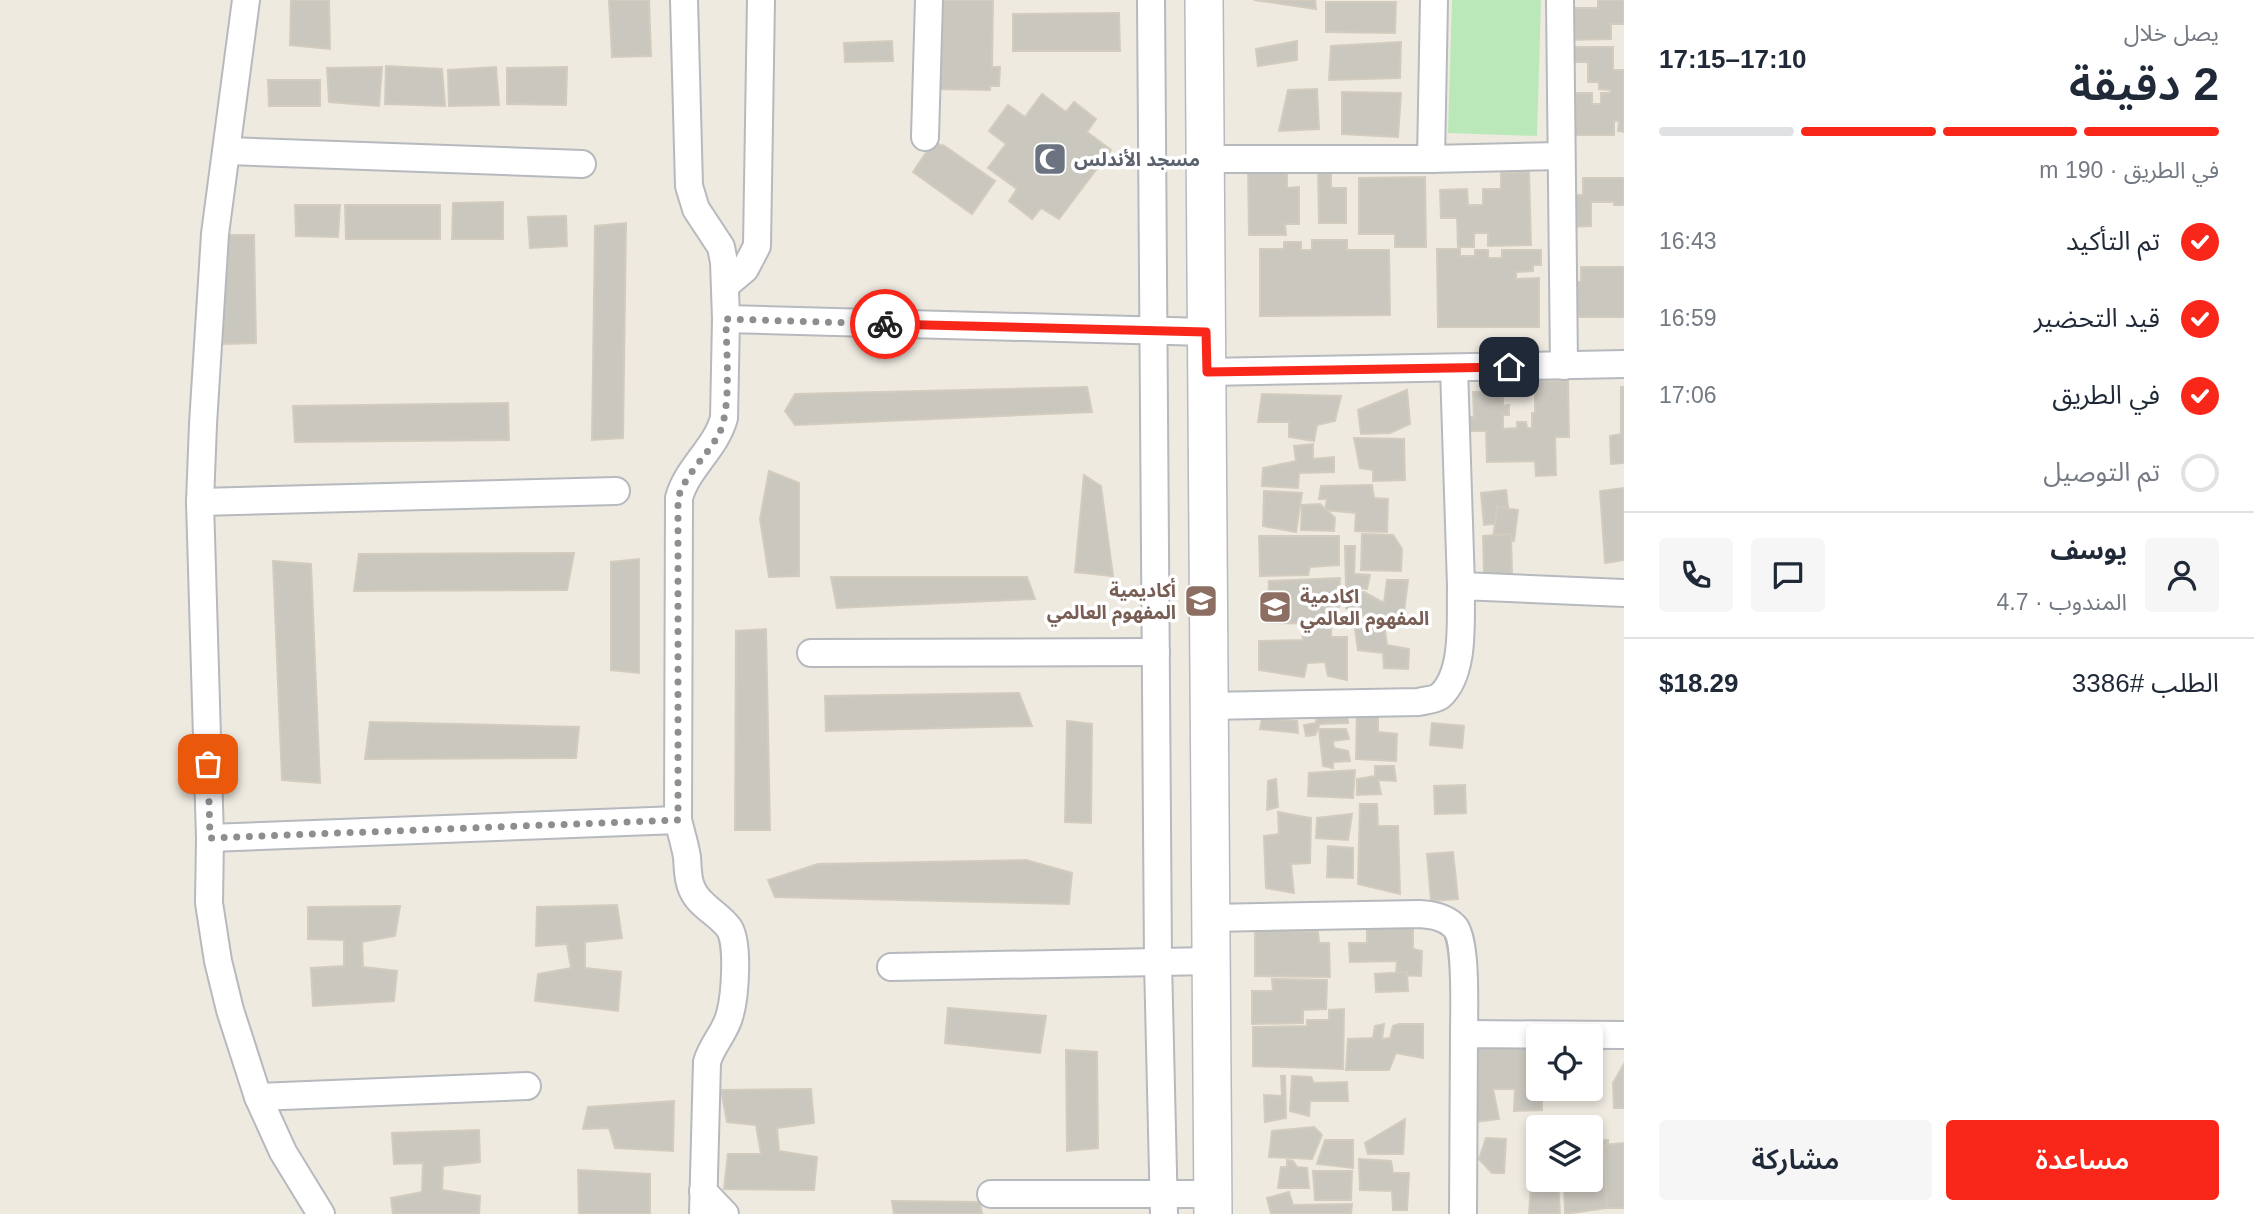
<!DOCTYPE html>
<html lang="ar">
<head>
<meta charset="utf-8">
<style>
  body { margin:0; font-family:Helvetica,"Noto Sans Arabic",sans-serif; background:#f6f6f7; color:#1f2937; direction:rtl; height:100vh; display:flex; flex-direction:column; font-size:26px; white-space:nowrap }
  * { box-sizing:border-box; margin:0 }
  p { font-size:23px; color:#747a83 }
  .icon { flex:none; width:38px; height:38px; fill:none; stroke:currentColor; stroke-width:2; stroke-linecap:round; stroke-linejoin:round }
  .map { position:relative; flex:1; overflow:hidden; direction:ltr }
  .sheet { display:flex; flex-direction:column; background:#fff; width:630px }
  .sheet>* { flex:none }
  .controls { position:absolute; left:1526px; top:1024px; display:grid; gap:14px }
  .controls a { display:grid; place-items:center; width:77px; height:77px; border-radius:7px; background:#fff; box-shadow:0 4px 10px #0003; font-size:35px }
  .pin { position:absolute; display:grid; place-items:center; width:60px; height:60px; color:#fff; margin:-30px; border-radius:14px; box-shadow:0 4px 10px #0006 }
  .courier { position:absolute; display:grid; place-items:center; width:70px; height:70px; margin:-35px; border:5px solid #f9261a; border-radius:50%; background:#fff; color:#222; box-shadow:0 2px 9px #0007 }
  .head em { font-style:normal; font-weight:600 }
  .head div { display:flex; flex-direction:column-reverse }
  .head { display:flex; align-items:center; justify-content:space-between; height:119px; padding:0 35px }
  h1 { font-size:46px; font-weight:600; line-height:52px }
  .bar { display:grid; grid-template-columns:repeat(4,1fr); gap:10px 7px; align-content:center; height:84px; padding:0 35px }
  .bar i { height:9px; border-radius:5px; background:#e0e1e3 }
  .bar .active { background:#f9261a }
  .bar p { grid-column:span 4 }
  .line { display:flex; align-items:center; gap:18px; padding:0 35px; border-top:2px solid #e0e1e3 }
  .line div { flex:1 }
  .round { display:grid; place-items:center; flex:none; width:74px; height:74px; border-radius:7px; background:#f6f6f7 }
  ol { padding:0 35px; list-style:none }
  li { display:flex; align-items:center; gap:21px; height:77px }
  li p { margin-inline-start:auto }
  li .icon { padding:7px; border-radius:50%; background:#f9261a; color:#fff; stroke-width:4 }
  li:last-child { color:#747a83 }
  li i { width:38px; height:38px; border:4px solid #e0e1e3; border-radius:50% }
  .primary-button { display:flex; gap:14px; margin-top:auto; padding:14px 35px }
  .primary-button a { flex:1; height:80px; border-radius:7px; background:#f9261a; color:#fff; font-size:28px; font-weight:600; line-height:80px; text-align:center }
  .primary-button a+a { background:#f6f6f7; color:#1f2937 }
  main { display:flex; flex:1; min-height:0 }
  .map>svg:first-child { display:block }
  .green { fill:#bae8b9 }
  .building { fill:#cac7bf; stroke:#d3ccbe; stroke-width:2 }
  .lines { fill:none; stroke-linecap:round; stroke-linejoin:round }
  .minor-casing { stroke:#b6b9be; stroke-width:30 }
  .secondary-casing { stroke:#b6bac0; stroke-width:40 }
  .minor { stroke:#fff; stroke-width:26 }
  .secondary { stroke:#fff; stroke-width:37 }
  .done { stroke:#8d8e8f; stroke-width:7; stroke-dasharray:0 12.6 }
  .route { stroke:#f9261a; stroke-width:9 }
  .labels { text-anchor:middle; stroke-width:7; stroke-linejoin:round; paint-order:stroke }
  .worship-label { font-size:19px; font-weight:bold; fill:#5b616d; stroke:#fff; text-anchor:start }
  .education-label { font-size:19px; font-weight:bold; fill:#785e54; stroke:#fff; text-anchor:end }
</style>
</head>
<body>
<main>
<section class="sheet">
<div class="head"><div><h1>2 دقيقة</h1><p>يصل خلال</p></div><em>17:10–17:15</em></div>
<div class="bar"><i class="active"></i><i class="active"></i><i class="active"></i><i></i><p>في الطريق · 190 m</p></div>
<ol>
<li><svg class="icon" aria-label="check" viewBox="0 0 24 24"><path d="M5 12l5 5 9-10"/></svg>تم التأكيد<p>16:43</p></li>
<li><svg class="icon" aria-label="check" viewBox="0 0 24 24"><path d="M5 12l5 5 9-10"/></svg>قيد التحضير<p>16:59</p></li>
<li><svg class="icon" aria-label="check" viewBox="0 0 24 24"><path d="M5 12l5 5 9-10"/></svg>في الطريق<p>17:06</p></li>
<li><i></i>تم التوصيل</li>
</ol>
<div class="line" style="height:126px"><a class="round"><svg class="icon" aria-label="person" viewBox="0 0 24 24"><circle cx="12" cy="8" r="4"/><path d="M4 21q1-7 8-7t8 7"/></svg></a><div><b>يوسف</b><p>المندوب · 4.7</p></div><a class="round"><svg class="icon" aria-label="chat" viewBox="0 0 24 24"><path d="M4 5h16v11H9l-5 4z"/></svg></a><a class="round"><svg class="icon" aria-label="phone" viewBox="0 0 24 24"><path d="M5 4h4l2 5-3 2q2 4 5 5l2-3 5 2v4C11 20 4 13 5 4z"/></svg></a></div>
<div class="line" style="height:91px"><div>الطلب #3386</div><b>$18.29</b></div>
<div class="primary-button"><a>مساعدة</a><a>مشاركة</a></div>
</section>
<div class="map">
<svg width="1624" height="1214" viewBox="0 0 1624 1214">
  <rect width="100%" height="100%" fill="#eeeae0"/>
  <!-- green -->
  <polygon class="green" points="1452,0 1541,0 1537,136 1448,133"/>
  <!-- building -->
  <g class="building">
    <polygon points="291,0 329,0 330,49 290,45"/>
    <polygon points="609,0 649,0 651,56 612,57"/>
    <polygon points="936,0 993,0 992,67 1000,67 999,86 990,86 990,90 936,89"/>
    <polygon points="1254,0 1315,0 1316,9"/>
    <polygon points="1598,0 1624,0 1624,24 1611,24 1611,39 1566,40 1566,8 1598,8"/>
    <polygon points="1326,2 1396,2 1395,33 1326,32"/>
    <polygon points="1119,13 1120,51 1013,51 1013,14"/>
    <polygon points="892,41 893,61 845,62 844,43"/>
    <polygon points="1297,41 1297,60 1258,66 1256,49"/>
    <polygon points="1401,42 1400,78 1329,80 1331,46"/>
    <polygon points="1570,47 1613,47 1613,70 1624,70 1624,132 1618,131 1619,121 1614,121 1614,135 1567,135 1568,93 1592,93 1592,104 1601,104 1601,93 1610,93 1611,90 1599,89 1599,82 1588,82 1588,62 1570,62"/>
    <polygon points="386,66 442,69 445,106 385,104"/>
    <polygon points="382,67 379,106 329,102 327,68"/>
    <polygon points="496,67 499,105 449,106 448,70"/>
    <polygon points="567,67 566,105 507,104 507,68"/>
    <polygon points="268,80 320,80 320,106 269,106"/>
    <polygon points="1317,89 1319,129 1279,131 1288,90"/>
    <polygon points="1342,92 1401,93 1398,137 1342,134"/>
    <polygon points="1042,94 1066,112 1074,102 1096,119 1087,132 1111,150 1059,219 1041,208 1032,219 1009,201 1017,189 988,168 1006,144 989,131 1008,105 1025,117"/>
    <polygon points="934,141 942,146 943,145 995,181 972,214 913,172"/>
    <polygon points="1287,165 1287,188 1299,187 1299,224 1285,224 1286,235 1249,235 1248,166"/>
    <polygon points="1318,171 1331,171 1331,188 1346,188 1346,223 1319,223"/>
    <polygon points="1529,172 1531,245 1488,246 1488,233 1474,233 1474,247 1458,247 1457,218 1441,218 1440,190 1467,189 1468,205 1483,205 1483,189 1501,189 1501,173"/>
    <polygon points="1425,177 1426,247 1395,247 1395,234 1359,234 1359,178"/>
    <polygon points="1583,178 1624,178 1624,205 1614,205 1614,202 1591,202 1591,226 1568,227 1571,195 1583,195"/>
    <polygon points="503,202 503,239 452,239 453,203"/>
    <polygon points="295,205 340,205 338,237 296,236"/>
    <polygon points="345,205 440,205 440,239 346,239"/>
    <polygon points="566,216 567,246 530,248 528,217"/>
    <polygon points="626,223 623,438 592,440 595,226"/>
    <polygon points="223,235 254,235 256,343 223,344"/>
    <polygon points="1312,240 1347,240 1347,250 1389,250 1390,315 1260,316 1260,249 1284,249 1284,242 1301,242 1301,250 1312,250"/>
    <polygon points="1437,249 1460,249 1460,256 1475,256 1475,250 1488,250 1488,258 1502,258 1502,250 1541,250 1541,265 1533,265 1533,271 1516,272 1516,279 1539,278 1539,327 1438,327"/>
    <polygon points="1581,267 1624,267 1624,317 1568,317 1567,282 1581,282"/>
    <polygon points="1535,381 1568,381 1569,437 1555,437 1556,475 1536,476 1535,461 1487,462 1486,431 1469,431 1468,417 1474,417 1473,392 1503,392 1503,406 1509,405 1509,415 1503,415 1503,429 1517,428 1517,422 1526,422 1527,428 1532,428 1532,413 1535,413"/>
    <polygon points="1087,387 1092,412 795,425 785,411 795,394"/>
    <polygon points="1621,387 1624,387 1624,463 1611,464 1610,436 1621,434"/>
    <polygon points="1407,390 1410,424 1390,433 1361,434 1358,410"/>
    <polygon points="1262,394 1341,396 1335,421 1317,425 1314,441 1289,437 1289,422 1258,422"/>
    <polygon points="508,403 509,440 295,442 293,406"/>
    <polygon points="1354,438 1404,439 1405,480 1373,481 1373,470 1360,468"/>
    <polygon points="1313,444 1313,459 1334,457 1334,472 1299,473 1298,488 1262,486 1263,468 1296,461 1294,446"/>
    <polygon points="769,471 799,483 799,576 769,577 760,519"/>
    <polygon points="1084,475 1101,486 1113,576 1075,572"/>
    <polygon points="1372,485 1374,498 1388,499 1387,532 1355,531 1356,513 1325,510 1327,499 1319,499 1321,486"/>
    <polygon points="1624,488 1624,560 1605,563 1600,491"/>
    <polygon points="1506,490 1510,522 1484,525 1481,493"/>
    <polygon points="1264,491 1302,493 1296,532 1263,526"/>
    <polygon points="1320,504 1335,518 1334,531 1301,530 1302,505"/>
    <polygon points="1497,507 1518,510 1514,541 1493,539"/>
    <polygon points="1362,534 1393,535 1402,549 1401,571 1361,570"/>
    <polygon points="1511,534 1512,574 1484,575 1483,536"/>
    <polygon points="1259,536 1339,536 1339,565 1310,567 1308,575 1260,576"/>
    <polygon points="1345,546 1355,546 1354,574 1370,575 1367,589 1346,587"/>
    <polygon points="574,553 567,590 354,591 359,554"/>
    <polygon points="639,559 639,673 611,670 611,562"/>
    <polygon points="273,561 311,564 320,783 282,780"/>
    <polygon points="831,577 1027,577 1035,599 837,608"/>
    <polygon points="1340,578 1338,624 1267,623 1269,581"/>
    <polygon points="1387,580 1408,580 1403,620 1354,616 1346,608 1347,594 1364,592 1384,603"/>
    <polygon points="1354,621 1384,624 1387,645 1409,649 1408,669 1384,668 1383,653 1358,650"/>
    <polygon points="1302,627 1331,628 1331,637 1347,637 1347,680 1328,676 1325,662 1307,663 1304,677 1259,670 1259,641 1303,640"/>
    <polygon points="766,629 770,830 735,830 736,631"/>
    <polygon points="1019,693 1032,726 826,731 825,696"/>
    <polygon points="1357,709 1378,713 1378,732 1397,734 1396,761 1356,759"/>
    <polygon points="1317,711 1347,712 1348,723 1320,724 1315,735 1306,736 1304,725 1316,723"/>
    <polygon points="1262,718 1297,721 1298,733 1260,729"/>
    <polygon points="1067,721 1092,724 1091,823 1065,822"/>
    <polygon points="370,722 579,727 576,758 365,759"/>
    <polygon points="1432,723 1464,726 1462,748 1430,745"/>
    <polygon points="1319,729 1346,729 1349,739 1333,741 1334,748 1348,751 1350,761 1333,762 1333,768 1323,766"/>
    <polygon points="1375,766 1394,766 1396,781 1378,780 1381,794 1357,795 1357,779 1375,776"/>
    <polygon points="1355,770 1353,798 1308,796 1309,773"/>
    <polygon points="1276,779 1278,807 1267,810 1268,781"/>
    <polygon points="1465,785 1466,813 1435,814 1434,786"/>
    <polygon points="1360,804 1377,804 1378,826 1398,826 1400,894 1358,884"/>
    <polygon points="1278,812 1311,818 1310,863 1291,864 1294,893 1266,888 1264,836 1279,834"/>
    <polygon points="1352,814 1348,840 1316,838 1317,818"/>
    <polygon points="1328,846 1353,848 1353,878 1327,877"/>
    <polygon points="1453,852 1458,899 1431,901 1427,854"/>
    <polygon points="1026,860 1072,873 1069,904 775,897 768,880 818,864"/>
    <polygon points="617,905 622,938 585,942 585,968 621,972 618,1011 535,1001 538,974 571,968 567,944 536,946 537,907"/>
    <polygon points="400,906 395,936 362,942 363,967 397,971 394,1001 313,1006 311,968 344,966 344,940 308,939 308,907"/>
    <polygon points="1367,926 1413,926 1413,949 1422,951 1421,976 1396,975 1397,961 1350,962 1349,943 1367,943"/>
    <polygon points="1255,929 1318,932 1319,943 1329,943 1330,977 1255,976"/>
    <polygon points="1407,972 1408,991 1376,992 1375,974"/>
    <polygon points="1272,979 1327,980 1326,1009 1303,1010 1303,1023 1252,1024 1252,991 1273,991"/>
    <polygon points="948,1008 1046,1016 1040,1053 945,1043"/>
    <polygon points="1344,1009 1343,1069 1253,1066 1253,1027 1307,1026 1307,1020 1329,1020 1329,1010"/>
    <polygon points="1384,1024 1382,1039 1390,1038 1393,1026 1399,1024 1423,1024 1423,1058 1396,1053 1389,1070 1346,1070 1348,1039 1373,1038 1375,1026"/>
    <polygon points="1473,1043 1538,1044 1538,1088 1542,1088 1542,1110 1514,1111 1515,1089 1493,1089 1499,1119 1474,1122"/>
    <polygon points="1066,1050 1097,1052 1098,1148 1067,1151"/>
    <polygon points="1624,1064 1624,1108 1614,1108 1613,1083"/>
    <polygon points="1281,1076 1285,1076 1286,1118 1265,1122 1264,1095 1282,1096"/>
    <polygon points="1292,1076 1311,1077 1314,1083 1347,1082 1348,1101 1310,1101 1309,1116 1290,1111"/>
    <polygon points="811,1089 814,1123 777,1128 779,1151 817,1157 814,1190 724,1189 728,1154 761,1154 756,1125 727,1122 721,1090"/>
    <polygon points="674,1101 673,1151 615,1148 609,1128 583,1129 588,1107"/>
    <polygon points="1405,1119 1403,1154 1368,1154 1365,1143"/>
    <polygon points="1314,1127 1322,1135 1312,1159 1269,1157 1272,1131"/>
    <polygon points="1535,1127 1538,1127 1538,1180 1558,1180 1560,1214 1529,1214"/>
    <polygon points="479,1130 480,1162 443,1166 442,1190 480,1196 479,1214 393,1214 391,1198 422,1192 423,1163 394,1164 392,1133"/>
    <polygon points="1486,1138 1506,1139 1504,1173 1492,1173 1479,1159"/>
    <polygon points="1325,1140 1353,1140 1353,1168 1317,1164"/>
    <polygon points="1591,1140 1608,1140 1607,1208 1565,1214 1564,1180 1591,1180"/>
    <polygon points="1624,1143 1624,1208 1607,1208 1604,1145"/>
    <polygon points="1359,1159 1391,1161 1393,1173 1409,1173 1407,1210 1393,1210 1392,1191 1360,1190"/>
    <polygon points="1287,1160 1293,1161 1297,1167 1307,1168 1309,1188 1278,1188 1281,1167 1287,1167"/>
    <polygon points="578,1170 650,1174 650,1214 579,1214"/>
    <polygon points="1313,1171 1352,1171 1351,1200 1315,1200"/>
    <polygon points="1289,1192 1293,1205 1352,1204 1351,1214 1271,1214 1267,1198"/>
    <polygon points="892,1201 980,1202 982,1214 894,1214"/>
  </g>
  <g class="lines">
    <defs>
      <g id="minor">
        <polyline points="246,0 215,234 203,424 200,502 210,838 209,903 218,961 230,1010 258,1097 283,1152 321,1214"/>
        <path d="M684 0 689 186 696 209 721 247 724 262 726 319 724 418C716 448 687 468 679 498L678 820C681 832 685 845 687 857 688 868 687 878 692 889 699 906 718 913 729 928 739 943 735 996 730 1014 726 1032 712 1044 707 1062L703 1214"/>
        <polyline points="1151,0 1158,962 1164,1214"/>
        <polyline points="1560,0 1564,366"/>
        <polyline points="925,137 929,0"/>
        <polyline points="227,151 582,164"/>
        <polyline points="1205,159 1431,159 1560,156"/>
        <polyline points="1431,159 1434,0"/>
        <polyline points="726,285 745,269 757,246 761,0"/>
        <polyline points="726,319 1206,332"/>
        <polyline points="1454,368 1461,586"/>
        <polyline points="1207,372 1624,364"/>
        <polyline points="200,502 616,491"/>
        <polyline points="811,653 1156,652"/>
        <path d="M1209 706 1419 702C1425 700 1435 700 1440 696 1466 673 1460 618 1461 586L1624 593"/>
        <polyline points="210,838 678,820"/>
        <path d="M1211 918 1419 914C1431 915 1444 916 1454 926 1467 938 1464 1013 1464 1034"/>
        <polyline points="891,967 1211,961"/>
        <polyline points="258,1097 527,1086"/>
        <polyline points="703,1191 725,1214"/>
        <polyline points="991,1194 1213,1194"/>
        <polyline points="1463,1214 1464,1034 1624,1035"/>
      </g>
      <polyline id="secondary" points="1204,0 1213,1214"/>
    </defs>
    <!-- minor casing -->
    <use href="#minor" class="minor-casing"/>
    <!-- secondary casing -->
    <use href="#secondary" class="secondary-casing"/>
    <!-- minor -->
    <use href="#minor" class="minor"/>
    <!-- secondary -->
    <use href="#secondary" class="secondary"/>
  </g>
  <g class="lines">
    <!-- done -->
    <path class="done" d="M208 764 210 838 678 820V498C686 473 707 456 719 434 732 408 726 349 726 319L885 324"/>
    <!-- route -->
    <polyline class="route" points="885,324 1206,332 1207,372 1509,367"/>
  </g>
  <!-- icons -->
  <defs>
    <symbol id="mosque-square" viewBox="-11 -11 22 22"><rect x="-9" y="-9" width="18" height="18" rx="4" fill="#6b7280" stroke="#fff"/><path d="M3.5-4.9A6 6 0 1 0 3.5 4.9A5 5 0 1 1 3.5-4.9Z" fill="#fff"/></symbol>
    <symbol id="school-square" viewBox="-11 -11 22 22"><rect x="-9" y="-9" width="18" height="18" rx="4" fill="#8d6e63" stroke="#fff"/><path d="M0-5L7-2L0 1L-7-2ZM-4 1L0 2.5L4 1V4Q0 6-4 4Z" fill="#fff"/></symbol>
    <symbol id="university-square" viewBox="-11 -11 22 22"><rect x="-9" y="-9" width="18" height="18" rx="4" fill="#8d6e63" stroke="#fff"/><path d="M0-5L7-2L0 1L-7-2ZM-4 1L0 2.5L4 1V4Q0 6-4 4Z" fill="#fff"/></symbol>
  </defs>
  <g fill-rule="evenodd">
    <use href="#mosque-square" x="1031" y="140" width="38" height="38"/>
    <use href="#school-square" x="1182" y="582" width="38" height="38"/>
    <use href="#university-square" x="1256" y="588" width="38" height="38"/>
  </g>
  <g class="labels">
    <!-- worship labels -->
    <g class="worship-label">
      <text x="1074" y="166">مسجد الأندلس</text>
    </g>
    <!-- education labels -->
    <g class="education-label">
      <text x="1176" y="597">أكاديمية<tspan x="1176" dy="22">المفهوم العالمي</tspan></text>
      <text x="1300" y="603" text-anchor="start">اكادمية<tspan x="1300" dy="22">المفهوم العالمي</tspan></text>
    </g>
  </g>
</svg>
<div class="controls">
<a><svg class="icon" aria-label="locate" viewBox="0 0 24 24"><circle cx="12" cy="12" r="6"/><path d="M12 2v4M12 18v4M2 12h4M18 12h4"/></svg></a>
<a><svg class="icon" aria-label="layers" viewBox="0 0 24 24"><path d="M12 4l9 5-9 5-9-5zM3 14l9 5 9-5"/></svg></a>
</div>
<div class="pin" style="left:208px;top:764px;background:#ea580c"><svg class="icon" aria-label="bag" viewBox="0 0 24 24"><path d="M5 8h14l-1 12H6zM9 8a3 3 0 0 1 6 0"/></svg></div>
<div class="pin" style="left:1509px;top:367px;background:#1f2937"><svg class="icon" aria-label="home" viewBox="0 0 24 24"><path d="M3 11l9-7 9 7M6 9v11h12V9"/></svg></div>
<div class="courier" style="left:885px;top:324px"><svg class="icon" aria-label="bike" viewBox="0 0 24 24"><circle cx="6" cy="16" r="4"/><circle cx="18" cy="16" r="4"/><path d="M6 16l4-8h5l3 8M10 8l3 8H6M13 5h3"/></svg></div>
</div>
</main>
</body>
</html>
